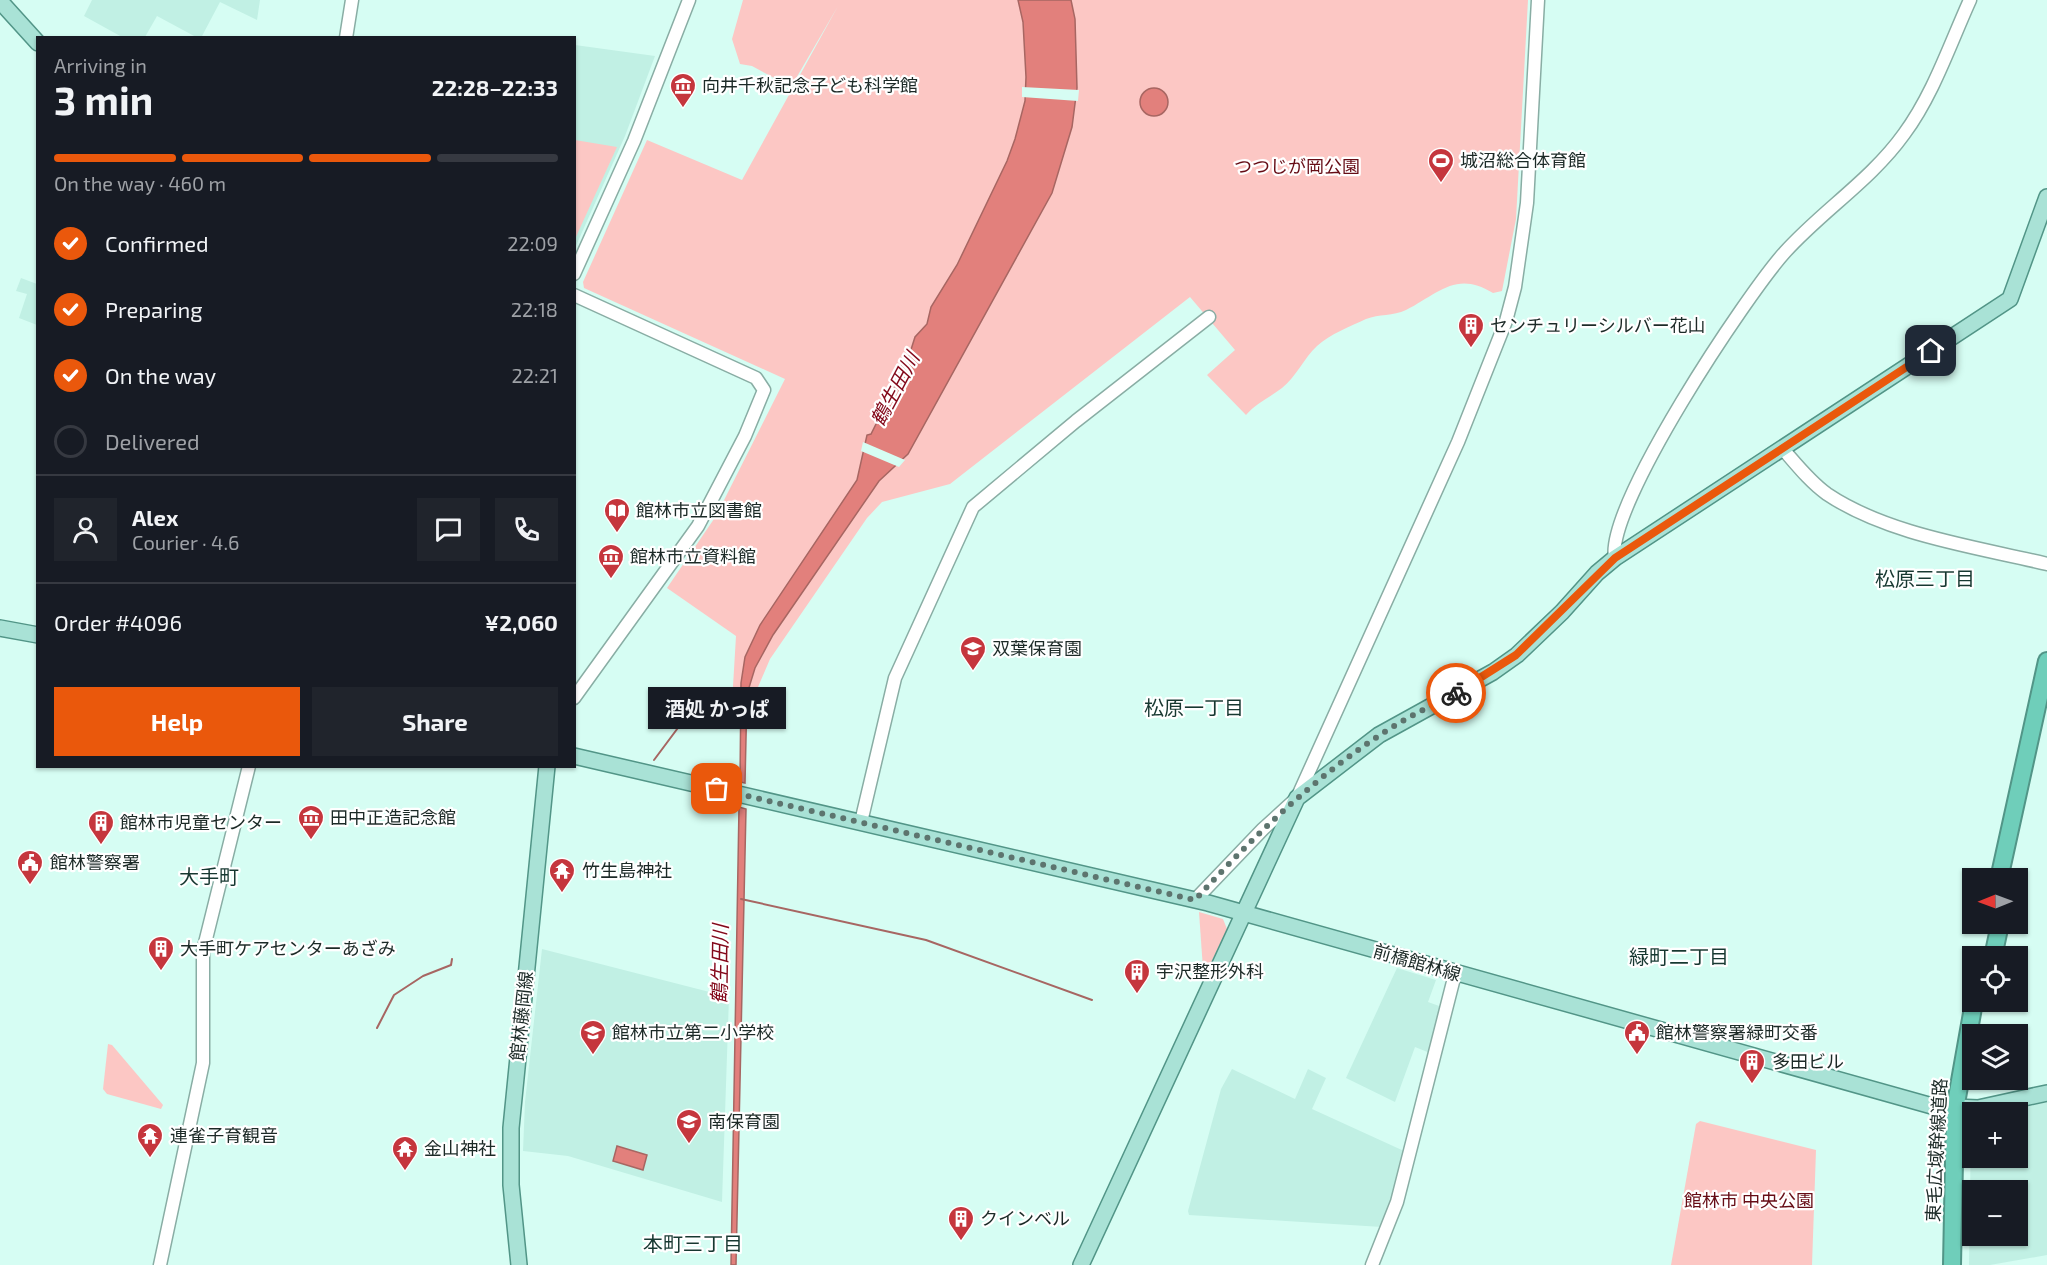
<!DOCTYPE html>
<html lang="en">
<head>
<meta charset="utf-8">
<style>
  body { margin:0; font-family:"Exo 2","Noto Sans JP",sans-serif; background:#20242c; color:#f1f3f6; height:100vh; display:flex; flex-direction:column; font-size:22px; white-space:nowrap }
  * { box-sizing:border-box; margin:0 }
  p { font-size:20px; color:#9ea1a6 }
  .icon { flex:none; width:33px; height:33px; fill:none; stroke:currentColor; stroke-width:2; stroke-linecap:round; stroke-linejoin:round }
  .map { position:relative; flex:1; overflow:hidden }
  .side { position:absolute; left:36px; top:36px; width:540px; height:732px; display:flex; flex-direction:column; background:#171b24; border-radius:0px; box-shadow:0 2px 4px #0004 }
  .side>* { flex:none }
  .needle { width:39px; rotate:269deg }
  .buttons { position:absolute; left:1962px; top:868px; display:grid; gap:12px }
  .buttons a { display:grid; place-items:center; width:66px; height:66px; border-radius:0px; background:#171b24; box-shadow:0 2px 4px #0004; font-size:30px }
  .pin { position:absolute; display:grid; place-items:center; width:51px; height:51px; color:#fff; margin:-26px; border-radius:12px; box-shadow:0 3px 9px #0006 }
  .courier { position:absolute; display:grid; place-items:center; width:60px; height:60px; margin:-30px; border:4px solid #ea580c; border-radius:50%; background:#fff; color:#222; box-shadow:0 2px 8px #0007 }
  .bubble { position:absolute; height:42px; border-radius:0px; background:#171b24; box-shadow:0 2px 4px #0004; font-size:20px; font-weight:700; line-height:42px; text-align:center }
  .headline em { font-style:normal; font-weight:700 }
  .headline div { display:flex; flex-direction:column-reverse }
  .headline { display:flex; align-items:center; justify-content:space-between; height:102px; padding:0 18px }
  h1 { font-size:39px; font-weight:700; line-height:45px }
  .bar { display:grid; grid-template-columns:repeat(4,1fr); gap:9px 6px; align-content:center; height:72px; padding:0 18px }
  .bar i { height:8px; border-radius:4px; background:#363941 }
  .bar .on { background:#ea580c }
  .bar p { grid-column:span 4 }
  .line { display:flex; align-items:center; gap:15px; padding:0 18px; border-top:2px solid #363941 }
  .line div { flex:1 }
  .round { display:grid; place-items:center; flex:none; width:63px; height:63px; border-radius:0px; background:#20242c }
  ol { padding:0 18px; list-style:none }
  li { display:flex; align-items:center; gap:18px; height:66px }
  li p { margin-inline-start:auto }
  li .icon { padding:6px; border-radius:50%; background:#ea580c; color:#fff; stroke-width:4 }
  li:last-child { color:#9ea1a6 }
  li i { width:33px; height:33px; border:3px solid #363941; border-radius:50% }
  .cta { display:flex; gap:12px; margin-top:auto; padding:12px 18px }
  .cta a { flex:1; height:69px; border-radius:0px; background:#ea580c; color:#fff; font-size:24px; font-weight:700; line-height:69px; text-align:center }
  .cta a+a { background:#20242c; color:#f1f3f6 }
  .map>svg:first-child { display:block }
  .built { fill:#c1f0e4; fill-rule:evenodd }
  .green { fill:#fcc7c4 }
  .water { fill:#e2807c; stroke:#a76662; stroke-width:1.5 }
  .pier { fill:#d6fdf3 }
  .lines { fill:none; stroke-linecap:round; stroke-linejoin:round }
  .stream { stroke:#a76662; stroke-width:2 }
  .minor-casing { stroke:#89ada4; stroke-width:15 }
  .major-casing { stroke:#529587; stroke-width:18 }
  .highway-casing { stroke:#529587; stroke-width:20 }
  .minor { stroke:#fff; stroke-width:12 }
  .major { stroke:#a9e2d6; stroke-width:15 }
  .highway { stroke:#6fceba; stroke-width:16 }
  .done { stroke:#5d746e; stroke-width:6; stroke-dasharray:0 10.8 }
  .route { stroke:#ea580c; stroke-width:8 }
  .labels { text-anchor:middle; stroke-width:4.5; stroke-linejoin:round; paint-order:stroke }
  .poi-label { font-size:18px; fill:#1c2a27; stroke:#fff; text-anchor:start }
  .park-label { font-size:18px; fill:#660c15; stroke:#fff }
  .street-label { font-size:18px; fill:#1c2a27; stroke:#fff }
  .water-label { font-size:20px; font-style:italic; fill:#83081a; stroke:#fff }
  .neighbourhood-label { font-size:20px; fill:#173831; stroke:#fff }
</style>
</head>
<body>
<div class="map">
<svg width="2047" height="1265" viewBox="0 0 2047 1265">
  <rect width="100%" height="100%" fill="#d6fdf3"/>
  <!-- built -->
  <g class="built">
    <polygon points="92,0 260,0 257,20 220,2 201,38 196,37 157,16 145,37 122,37 84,16"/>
    <polygon points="575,45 655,56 625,136 575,248"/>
    <polygon points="21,278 37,284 37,325 19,318 27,294 16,291"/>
    <polygon points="542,949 729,997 722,1202 568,1156 523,1151 525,1102"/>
    <polygon points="1397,968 1436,980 1428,1002 1442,1007 1430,1053 1415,1047 1395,1102 1346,1078"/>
    <polygon points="1232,1069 1295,1099 1308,1069 1326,1078 1312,1109 1404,1151 1389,1212 1382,1227 1189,1215 1188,1211 1221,1089"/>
    <path d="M2047 1102V1255L1990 1265H1969L1971 1126 1972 1124V1158H2018V1113H2000ZM1972 1191H2018V1236H1972Z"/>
  </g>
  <!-- green -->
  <g class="green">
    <path d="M743 0H1528L1516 219 1502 291 1493 293C1456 270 1438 294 1406 310 1393 316 1379 314 1366 319 1351 326 1330 334 1317 346 1304 358 1296 377 1282 388 1269 398 1256 403 1246 415L1207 375 1235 350 1190 297 950 484 882 502 867 518 770 659 752 701 732 703 736 636 667 588 716 516 785 379 584 288 583 282 647 140 742 180 838 6 791 87 752 66 740 64 732 39Z"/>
    <polygon points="575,140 617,147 575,239 574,140"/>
    <polygon points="1199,912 1223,919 1227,929 1207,971 1203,969"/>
    <polygon points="108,1044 112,1045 163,1105 161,1109 107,1094 103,1089"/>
    <polygon points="1700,1121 1816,1150 1812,1265 1671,1265 1696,1124"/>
  </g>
  <!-- water -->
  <g class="water">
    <polygon points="1018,0 1071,0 1075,19 1077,88 1072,127 1052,193 908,454 879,481 773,635 755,668 747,694 745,783 740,782 741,683 745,657 760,625 857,480 867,435 871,434 901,374 901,366 909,356 915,337 927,324 931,307 957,265 1007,161 1015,139 1025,101 1026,77 1023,22"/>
    <circle cx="1154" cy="102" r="14"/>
    <polygon points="739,807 746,809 736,1265 731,1265"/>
    <polygon points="617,1146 647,1155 643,1170 613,1161"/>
  </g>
  <!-- pier -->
  <g class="pier">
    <polygon points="1022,87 1079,90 1078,101 1022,97"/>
    <polygon points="863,442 905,460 899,467 861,451"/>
  </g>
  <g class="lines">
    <!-- stream -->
    <g class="stream">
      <polyline points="654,760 698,701"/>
      <polyline points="741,899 926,940 1092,1000"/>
      <polyline points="377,1028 394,995 423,976 451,965 452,959"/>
    </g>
    <defs>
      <g id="minor">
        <polyline points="346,38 352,0"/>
        <polyline points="574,274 634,141 689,0"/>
        <polyline points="574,295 756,378 764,390 745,436 698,526 574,698"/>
        <path d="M1782 448C1796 464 1810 482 1827 494 1888 535 1977 547 2047 564"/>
        <path d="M1615 558C1605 507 1747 294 1785 252 1823 210 1871 180 1904 134 1933 95 1950 44 1970 0"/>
        <polyline points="861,822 895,678 973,507 1076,421 1209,317"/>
        <polyline points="1195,900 1263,829 1297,798 1458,442 1506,321 1515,287 1527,203 1538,0"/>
        <polyline points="160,1265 203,1063 203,951 249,766"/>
        <polyline points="1372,1265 1397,1202 1455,974"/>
      </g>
      <g id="major">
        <polyline points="0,1 38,43"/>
        <polyline points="0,628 38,635"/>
        <polyline points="574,756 1208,903 1932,1106 1978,1108 2047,1093"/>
        <polyline points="519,1265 511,1185 511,1128 547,766"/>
        <polyline points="1081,1265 1297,798 1379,735 1493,672 1517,655 1562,612 1597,573 1615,558 2010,299 2047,197"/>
      </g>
      <g id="highway">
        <polyline points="1999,879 2047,661"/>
        <polyline points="1993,957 2000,924"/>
        <polyline points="1952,1265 1955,1109 1974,1002"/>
      </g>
    </defs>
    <!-- minor casing -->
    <use href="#minor" class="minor-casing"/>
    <!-- major casing -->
    <use href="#major" class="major-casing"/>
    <!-- highway casing -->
    <use href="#highway" class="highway-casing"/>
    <!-- minor -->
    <use href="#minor" class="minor"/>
    <!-- major -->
    <use href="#major" class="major"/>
    <!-- highway -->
    <use href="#highway" class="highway"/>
  </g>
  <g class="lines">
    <!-- done -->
    <path class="done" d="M717 789 1195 900C1251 839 1310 781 1380 735 1404 719 1430 706 1456 693"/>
    <!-- route -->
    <polyline class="route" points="1456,693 1516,655 1615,558 1931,351"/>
  </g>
  <!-- icons -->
  <defs>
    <symbol id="museum-pin" viewBox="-11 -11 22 30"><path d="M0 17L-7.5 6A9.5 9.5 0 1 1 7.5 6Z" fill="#c5363d" stroke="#fff"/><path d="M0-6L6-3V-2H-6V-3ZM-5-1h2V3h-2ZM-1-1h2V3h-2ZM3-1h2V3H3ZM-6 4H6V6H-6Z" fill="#fff"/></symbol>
    <symbol id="stadium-pin" viewBox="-11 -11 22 30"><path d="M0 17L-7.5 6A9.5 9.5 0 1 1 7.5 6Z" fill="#c5363d" stroke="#fff"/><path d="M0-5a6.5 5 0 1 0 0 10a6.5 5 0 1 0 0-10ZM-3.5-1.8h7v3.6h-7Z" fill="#fff"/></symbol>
    <symbol id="building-pin" viewBox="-11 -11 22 30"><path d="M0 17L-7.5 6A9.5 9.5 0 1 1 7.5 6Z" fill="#c5363d" stroke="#fff"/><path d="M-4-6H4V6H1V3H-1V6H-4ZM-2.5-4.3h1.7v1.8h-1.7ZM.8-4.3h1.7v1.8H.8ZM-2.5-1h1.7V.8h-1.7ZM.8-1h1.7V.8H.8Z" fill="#fff"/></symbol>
    <symbol id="library-pin" viewBox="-11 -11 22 30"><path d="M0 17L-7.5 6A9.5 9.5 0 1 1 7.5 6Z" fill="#c5363d" stroke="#fff"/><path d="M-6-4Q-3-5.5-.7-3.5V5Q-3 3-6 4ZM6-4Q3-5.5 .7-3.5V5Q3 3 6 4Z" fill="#fff"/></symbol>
    <symbol id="school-pin" viewBox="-11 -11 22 30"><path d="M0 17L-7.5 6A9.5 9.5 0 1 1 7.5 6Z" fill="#c5363d" stroke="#fff"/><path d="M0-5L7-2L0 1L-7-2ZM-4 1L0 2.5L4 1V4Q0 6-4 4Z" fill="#fff"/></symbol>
    <symbol id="civic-pin" viewBox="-11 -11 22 30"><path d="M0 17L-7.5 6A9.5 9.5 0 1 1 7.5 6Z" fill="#c5363d" stroke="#fff"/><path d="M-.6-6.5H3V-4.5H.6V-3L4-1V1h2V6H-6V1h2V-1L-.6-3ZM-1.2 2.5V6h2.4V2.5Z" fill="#fff"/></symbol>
    <symbol id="temple-pin" viewBox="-11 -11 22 30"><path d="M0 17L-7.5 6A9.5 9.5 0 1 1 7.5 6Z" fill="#c5363d" stroke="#fff"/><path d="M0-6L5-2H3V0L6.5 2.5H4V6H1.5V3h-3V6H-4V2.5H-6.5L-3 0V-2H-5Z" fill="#fff"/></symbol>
  </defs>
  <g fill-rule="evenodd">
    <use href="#museum-pin" x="668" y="71" width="30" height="40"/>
    <use href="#stadium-pin" x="1426" y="146" width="30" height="40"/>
    <use href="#building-pin" x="1456" y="311" width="30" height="40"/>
    <use href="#library-pin" x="602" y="496" width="30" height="40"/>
    <use href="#museum-pin" x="596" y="542" width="30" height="40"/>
    <use href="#school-pin" x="958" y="634" width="30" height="40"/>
    <use href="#museum-pin" x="296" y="803" width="30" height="40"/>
    <use href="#building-pin" x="86" y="808" width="30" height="40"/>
    <use href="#civic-pin" x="15" y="848" width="30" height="40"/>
    <use href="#temple-pin" x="547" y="856" width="30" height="40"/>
    <use href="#building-pin" x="146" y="934" width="30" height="40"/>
    <use href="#building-pin" x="1122" y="957" width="30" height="40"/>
    <use href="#school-pin" x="578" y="1018" width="30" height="40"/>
    <use href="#civic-pin" x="1622" y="1018" width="30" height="40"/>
    <use href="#building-pin" x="1737" y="1047" width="30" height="40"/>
    <use href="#school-pin" x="674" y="1107" width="30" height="40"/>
    <use href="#temple-pin" x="135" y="1121" width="30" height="40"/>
    <use href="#temple-pin" x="390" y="1134" width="30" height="40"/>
    <use href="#building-pin" x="946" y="1204" width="30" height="40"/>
  </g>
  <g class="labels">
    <!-- poi labels -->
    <g class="poi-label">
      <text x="702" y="92">向井千秋記念子ども科学館</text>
      <text x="1460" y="167">城沼総合体育館</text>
      <text x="1490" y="332">センチュリーシルバー花山</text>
      <text x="636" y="517">館林市立図書館</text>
      <text x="630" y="563">館林市立資料館</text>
      <text x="992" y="655">双葉保育園</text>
      <text x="330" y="824">田中正造記念館</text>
      <text x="120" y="829">館林市児童センター</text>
      <text x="50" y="869">館林警察署</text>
      <text x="582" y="877">竹生島神社</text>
      <text x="180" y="955">大手町ケアセンターあざみ</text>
      <text x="1156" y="978">宇沢整形外科</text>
      <text x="612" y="1039">館林市立第二小学校</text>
      <text x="1656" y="1039">館林警察署緑町交番</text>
      <text x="1772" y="1068">多田ビル</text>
      <text x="708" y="1128">南保育園</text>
      <text x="170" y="1142">連雀子育観音</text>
      <text x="424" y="1155">金山神社</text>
      <text x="980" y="1225">クインベル</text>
    </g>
    <!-- park labels -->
    <g class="park-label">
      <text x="1297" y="173">つつじが岡公園</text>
      <text x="1749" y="1207">館林市 中央公園</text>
    </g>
    <!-- street labels -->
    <g class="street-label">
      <text transform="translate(1417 963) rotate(16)" y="6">前橋館林線</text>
      <text transform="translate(522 1016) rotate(-84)" y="6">館林藤岡線</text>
      <text transform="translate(1937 1150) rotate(-87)" y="6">東毛広域幹線道路</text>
    </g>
    <!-- water labels -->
    <g class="water-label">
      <text transform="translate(895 389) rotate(-62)" y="7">鶴生田川</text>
      <text transform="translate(720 964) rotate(-89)" y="7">鶴生田川</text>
    </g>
    <!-- neighbourhood labels -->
    <g class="neighbourhood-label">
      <text x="1925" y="586">松原三丁目</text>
      <text x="1194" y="715">松原一丁目</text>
      <text x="209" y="884">大手町</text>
      <text x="1679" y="964">緑町二丁目</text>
      <text x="693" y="1251">本町三丁目</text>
    </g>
  </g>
</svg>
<div class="buttons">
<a><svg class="needle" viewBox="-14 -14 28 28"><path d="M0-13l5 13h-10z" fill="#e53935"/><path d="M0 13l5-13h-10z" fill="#9ea1a6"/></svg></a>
<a><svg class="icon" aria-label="locate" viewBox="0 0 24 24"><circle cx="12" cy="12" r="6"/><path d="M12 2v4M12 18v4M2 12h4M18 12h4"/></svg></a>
<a><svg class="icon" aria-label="layers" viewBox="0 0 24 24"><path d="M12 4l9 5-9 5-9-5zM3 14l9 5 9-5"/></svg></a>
<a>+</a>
<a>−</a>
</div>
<div class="pin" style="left:717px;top:789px;background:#ea580c"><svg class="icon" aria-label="bag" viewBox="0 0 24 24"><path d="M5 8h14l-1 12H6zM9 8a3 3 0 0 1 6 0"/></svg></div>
<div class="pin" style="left:1931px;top:351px;background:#1f2937"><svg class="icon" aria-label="home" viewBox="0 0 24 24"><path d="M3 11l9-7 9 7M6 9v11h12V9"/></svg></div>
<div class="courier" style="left:1456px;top:693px"><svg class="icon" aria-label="bike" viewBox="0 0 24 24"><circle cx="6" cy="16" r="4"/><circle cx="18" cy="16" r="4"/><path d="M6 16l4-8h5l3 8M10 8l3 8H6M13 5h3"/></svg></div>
<div class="bubble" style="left:648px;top:687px;width:138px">酒処 かっぱ</div>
<section class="side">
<div class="headline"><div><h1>3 min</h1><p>Arriving in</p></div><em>22:28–22:33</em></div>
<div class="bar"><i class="on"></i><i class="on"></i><i class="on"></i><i></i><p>On the way · 460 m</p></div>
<ol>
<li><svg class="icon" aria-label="check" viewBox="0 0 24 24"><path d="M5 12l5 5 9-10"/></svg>Confirmed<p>22:09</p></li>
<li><svg class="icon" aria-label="check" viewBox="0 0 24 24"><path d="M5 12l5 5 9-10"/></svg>Preparing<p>22:18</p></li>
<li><svg class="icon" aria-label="check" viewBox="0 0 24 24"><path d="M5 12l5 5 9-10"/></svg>On the way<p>22:21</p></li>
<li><i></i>Delivered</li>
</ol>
<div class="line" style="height:108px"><a class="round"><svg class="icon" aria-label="person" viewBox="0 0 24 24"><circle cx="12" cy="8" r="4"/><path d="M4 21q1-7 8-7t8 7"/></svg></a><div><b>Alex</b><p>Courier · 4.6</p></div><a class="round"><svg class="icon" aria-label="chat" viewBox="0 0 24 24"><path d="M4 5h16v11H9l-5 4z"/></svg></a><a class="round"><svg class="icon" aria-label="phone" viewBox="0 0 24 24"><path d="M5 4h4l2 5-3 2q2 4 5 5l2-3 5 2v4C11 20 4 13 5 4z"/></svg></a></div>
<div class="line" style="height:78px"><div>Order #4096</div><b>¥2,060</b></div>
<div class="cta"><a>Help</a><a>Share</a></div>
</section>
</div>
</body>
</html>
